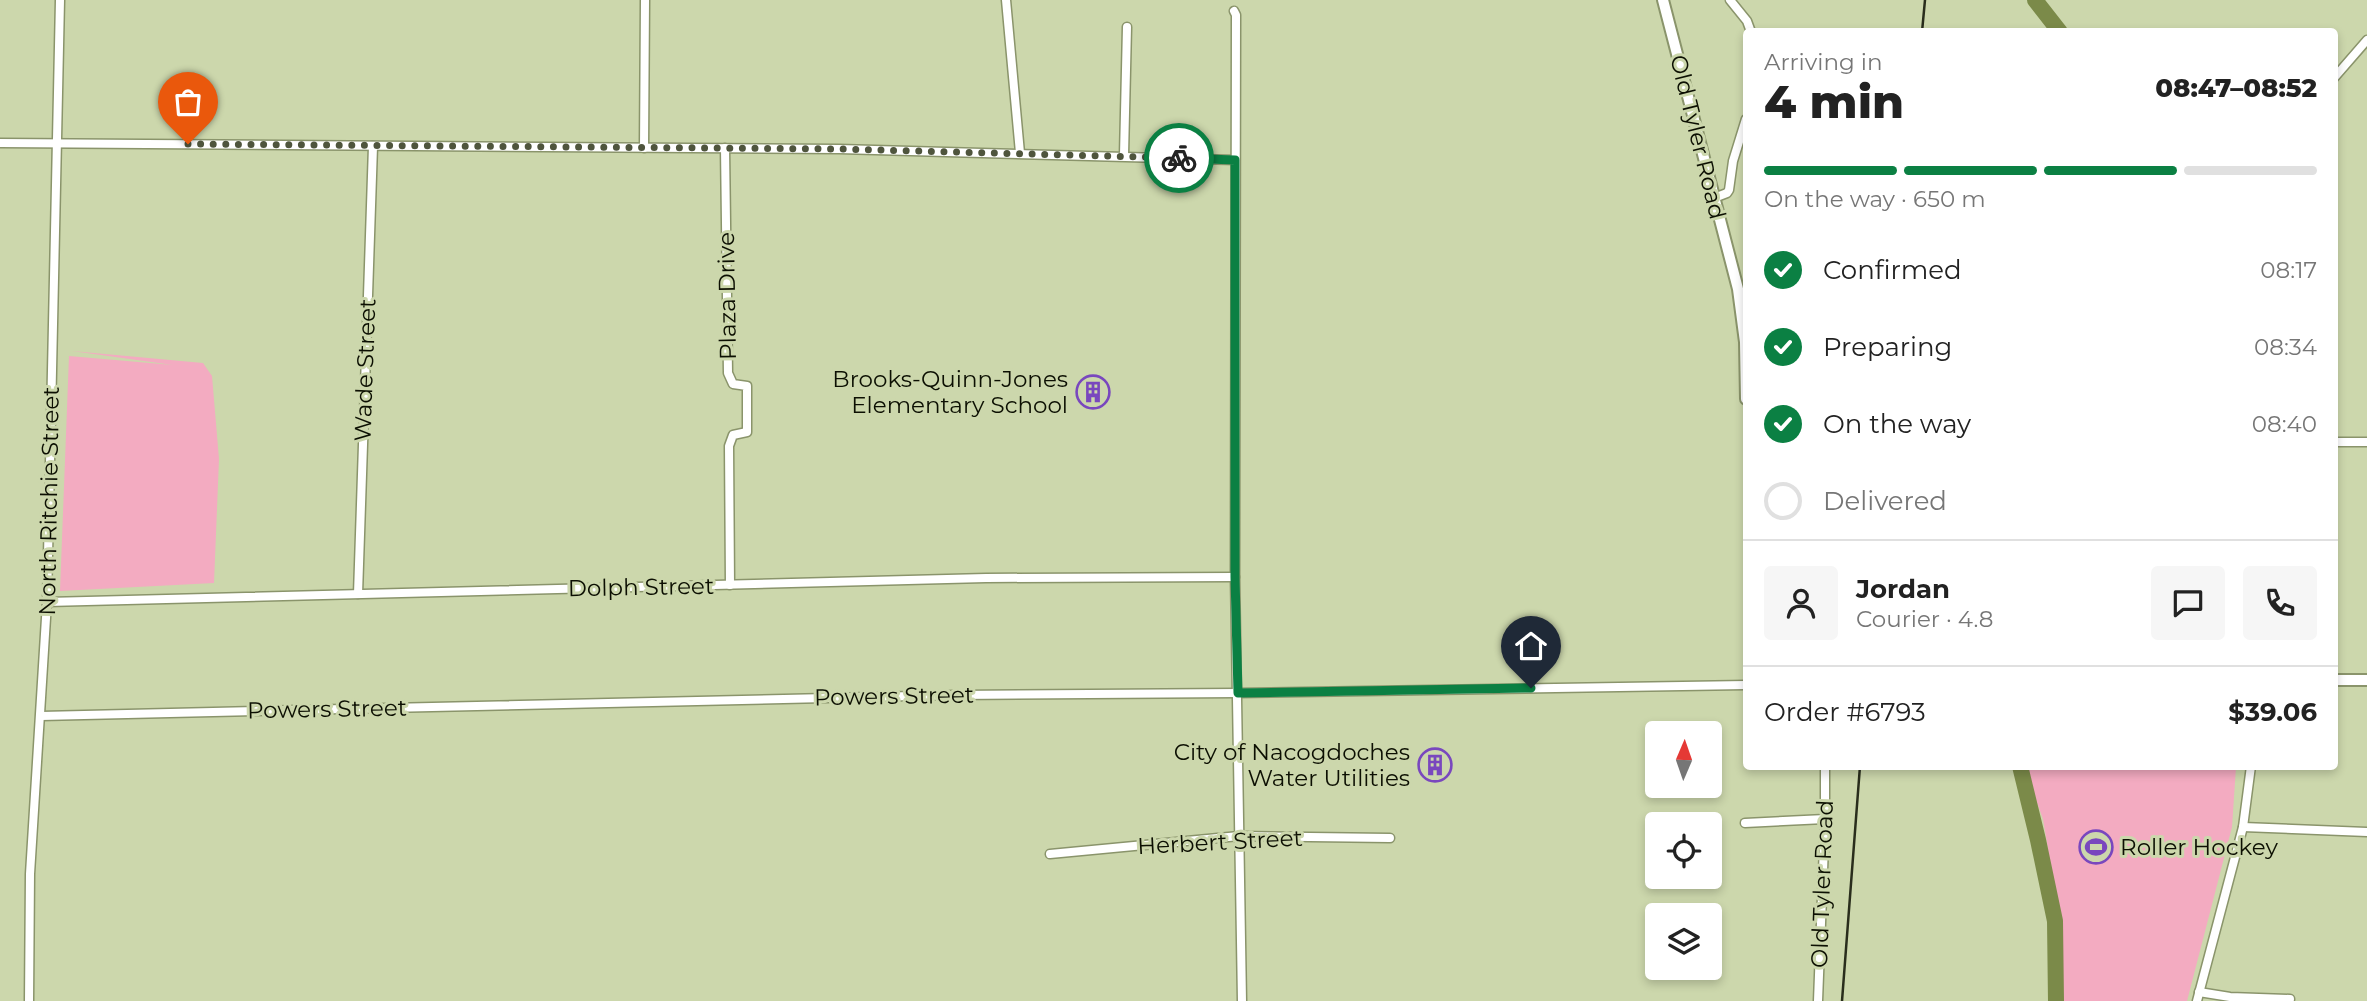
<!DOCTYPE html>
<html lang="en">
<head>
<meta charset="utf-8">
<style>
  body { margin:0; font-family:Montserrat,sans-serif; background:#f6f6f6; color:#222; height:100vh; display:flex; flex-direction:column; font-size:26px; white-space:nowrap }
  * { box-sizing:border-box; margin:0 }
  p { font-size:23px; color:#767676 }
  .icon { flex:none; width:38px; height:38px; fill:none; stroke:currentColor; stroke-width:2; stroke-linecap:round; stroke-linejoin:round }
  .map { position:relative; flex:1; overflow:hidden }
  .side { position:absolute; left:1743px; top:28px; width:595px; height:742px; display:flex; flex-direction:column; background:#fff; border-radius:7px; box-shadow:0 4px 10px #0003 }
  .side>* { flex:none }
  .needle { width:46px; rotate:2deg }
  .buttons { position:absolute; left:1645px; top:721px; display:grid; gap:14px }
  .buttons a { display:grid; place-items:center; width:77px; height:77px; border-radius:7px; background:#fff; box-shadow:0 4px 10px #0003; font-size:35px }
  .pin { position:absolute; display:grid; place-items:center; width:60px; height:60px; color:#fff; margin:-72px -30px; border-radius:50% 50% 50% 0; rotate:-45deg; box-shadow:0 0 7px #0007 }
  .pin .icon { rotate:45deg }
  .courier { position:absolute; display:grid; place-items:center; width:70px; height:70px; margin:-35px; border:5px solid #0b8043; border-radius:50%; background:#fff; color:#222; box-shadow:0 2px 9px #0007 }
  .overview em { font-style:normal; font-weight:800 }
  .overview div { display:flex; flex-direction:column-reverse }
  .overview { display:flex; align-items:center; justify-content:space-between; height:119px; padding:0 21px }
  h1 { font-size:46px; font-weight:800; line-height:52px }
  .bar { display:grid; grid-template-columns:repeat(4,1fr); gap:10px 7px; align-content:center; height:84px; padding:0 21px }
  .bar i { height:9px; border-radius:5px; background:#e0e0e0 }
  .bar .selected { background:#0b8043 }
  .bar p { grid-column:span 4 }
  .line { display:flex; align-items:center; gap:18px; padding:0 21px; border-top:2px solid #e0e0e0 }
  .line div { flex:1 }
  .round { display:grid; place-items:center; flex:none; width:74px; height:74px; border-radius:7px; background:#f6f6f6 }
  ol { padding:0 21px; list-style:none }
  li { display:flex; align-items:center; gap:21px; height:77px }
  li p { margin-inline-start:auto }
  li .icon { padding:7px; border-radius:50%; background:#0b8043; color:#fff; stroke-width:4 }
  li:last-child { color:#767676 }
  li i { width:38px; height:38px; border:4px solid #e0e0e0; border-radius:50% }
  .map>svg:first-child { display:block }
  .green { fill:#f3abc1 }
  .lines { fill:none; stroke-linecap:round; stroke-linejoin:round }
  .river { stroke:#7b8a49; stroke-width:16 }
  .street-casing { stroke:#8a946b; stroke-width:11 }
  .secondary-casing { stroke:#8a946b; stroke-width:14 }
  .street { stroke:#fff; stroke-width:8 }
  .secondary { stroke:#fff; stroke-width:10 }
  .rail { stroke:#292d1c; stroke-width:2.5 }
  .done { stroke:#4f553d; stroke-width:7; stroke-dasharray:0 12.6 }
  .route { stroke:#0b8043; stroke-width:9 }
  .labels { text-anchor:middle; stroke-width:6; stroke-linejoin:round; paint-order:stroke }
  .street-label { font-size:23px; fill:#0c0f02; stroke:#ccd7ac }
  .poi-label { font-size:23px; fill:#0c0f02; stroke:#ccd7ac; text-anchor:end }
</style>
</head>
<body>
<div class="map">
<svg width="2367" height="1001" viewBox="0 0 2367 1001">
  <rect width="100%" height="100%" fill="#ccd7ac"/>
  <!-- green -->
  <g class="green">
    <polygon points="72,351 203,363 212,376 219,459 214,583 60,591 69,356 173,365"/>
    <polygon points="2024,767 2236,767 2232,827 2187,1001 2059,1001 2058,918 2049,882 2048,849 2043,819"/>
  </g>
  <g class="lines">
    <!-- river -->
    <g class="river">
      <polyline points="2035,0 2060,32"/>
      <polyline points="2020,766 2038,840 2055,921 2056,1001"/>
    </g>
    <defs>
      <g id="street">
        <polyline points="1006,0 1020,153"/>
        <polyline points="1730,0 1747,21 1751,32"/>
        <polyline points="1234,11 1236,15 1235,577 1242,1001"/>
        <polyline points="2334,78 2367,40"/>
        <polyline points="0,143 839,149 1235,160"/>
        <polyline points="644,148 645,0"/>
        <polyline points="725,148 728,373 733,384 747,386 747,432 733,435 729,446 730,585"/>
        <polyline points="1124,155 1127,27"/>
        <polyline points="1714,198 1727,193 1729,190 1733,161 1746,119"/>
        <polyline points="2334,442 2367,442"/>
        <polyline points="358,594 373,146"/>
        <polyline points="47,602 986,578 1235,577"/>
        <polyline points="41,716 956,695 1238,693 1746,685"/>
        <polyline points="1745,823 1825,819"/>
        <polyline points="2243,827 2367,832"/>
        <polyline points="1050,854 1239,836 1390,838"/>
        <polyline points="2199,992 2230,997 2290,999"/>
        <polyline points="29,1001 30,874 47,602 60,0"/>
        <polyline points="1818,1001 1825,819 1825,766"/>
        <polyline points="2197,1001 2243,827 2251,766"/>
      </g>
      <g id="secondary">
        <polyline points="1663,0 1738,289 1745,342 1746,399"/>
        <polyline points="2334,680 2367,680"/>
      </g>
    </defs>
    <!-- street casing -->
    <use href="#street" class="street-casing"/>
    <!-- secondary casing -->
    <use href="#secondary" class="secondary-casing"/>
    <!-- street -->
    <use href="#street" class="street"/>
    <!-- secondary -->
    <use href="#secondary" class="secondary"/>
    <!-- rail -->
    <g class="rail">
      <polyline points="1922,32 1925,0"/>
      <polyline points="1842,1001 1860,766"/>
    </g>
  </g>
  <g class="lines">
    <!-- done -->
    <polyline class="done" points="188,144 839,149 1179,158"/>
    <!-- route -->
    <polyline class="route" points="1179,158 1235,160 1235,577 1238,693 1531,688"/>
  </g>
  <!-- icons -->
  <defs>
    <symbol id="building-ring" viewBox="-11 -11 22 22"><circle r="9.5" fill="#ccd7ac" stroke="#7947be" stroke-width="1.5"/><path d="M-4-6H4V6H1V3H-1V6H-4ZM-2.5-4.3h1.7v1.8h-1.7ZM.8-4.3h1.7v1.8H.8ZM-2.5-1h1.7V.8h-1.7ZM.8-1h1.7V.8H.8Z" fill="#7947be"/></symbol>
    <symbol id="stadium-ring" viewBox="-11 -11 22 22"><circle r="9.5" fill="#ccd7ac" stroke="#7947be" stroke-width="1.5"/><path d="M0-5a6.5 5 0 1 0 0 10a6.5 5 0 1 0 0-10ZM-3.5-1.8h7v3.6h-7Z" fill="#7947be"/></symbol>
  </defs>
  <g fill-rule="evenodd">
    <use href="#building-ring" x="1074" y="373" width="38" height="38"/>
    <use href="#building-ring" x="1416" y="746" width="38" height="38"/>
    <use href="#stadium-ring" x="2077" y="828" width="38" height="38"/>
  </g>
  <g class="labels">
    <!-- street labels -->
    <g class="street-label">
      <text transform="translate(1698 137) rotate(76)" y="8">Old Tyler Road</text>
      <text transform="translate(727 296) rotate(-91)" y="8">Plaza Drive</text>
      <text transform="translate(365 370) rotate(-88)" y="8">Wade Street</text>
      <text transform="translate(49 501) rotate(-89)" y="8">North Ritchie Street</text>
      <text transform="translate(641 587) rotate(-1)" y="8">Dolph Street</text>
      <text transform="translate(894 696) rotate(-1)" y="8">Powers Street</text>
      <text transform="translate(327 709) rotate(-1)" y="8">Powers Street</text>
      <text transform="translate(1220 842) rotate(-3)" y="8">Herbert Street</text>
      <text transform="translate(1822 884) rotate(-88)" y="8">Old Tyler Road</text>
    </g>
    <!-- poi labels -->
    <g class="poi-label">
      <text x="1068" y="387">Brooks-Quinn-Jones<tspan x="1068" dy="26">Elementary School</tspan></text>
      <text x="1410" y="760">City of Nacogdoches<tspan x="1410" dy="26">Water Utilities</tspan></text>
      <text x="2120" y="855" text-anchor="start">Roller Hockey</text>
    </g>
  </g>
</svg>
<div class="buttons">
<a><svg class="needle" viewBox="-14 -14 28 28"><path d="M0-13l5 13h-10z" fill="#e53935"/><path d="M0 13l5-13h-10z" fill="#767676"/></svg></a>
<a><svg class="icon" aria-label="locate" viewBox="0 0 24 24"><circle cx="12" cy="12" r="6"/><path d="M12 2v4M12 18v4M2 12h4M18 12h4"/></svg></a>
<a><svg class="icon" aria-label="layers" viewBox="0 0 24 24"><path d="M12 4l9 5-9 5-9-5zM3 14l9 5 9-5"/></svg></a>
</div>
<div class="pin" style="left:188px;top:144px;background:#ea580c"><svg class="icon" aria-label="bag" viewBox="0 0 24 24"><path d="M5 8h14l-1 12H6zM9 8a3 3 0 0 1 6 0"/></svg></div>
<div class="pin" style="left:1531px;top:688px;background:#1f2937"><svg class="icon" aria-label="home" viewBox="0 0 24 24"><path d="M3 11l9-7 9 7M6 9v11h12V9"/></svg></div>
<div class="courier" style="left:1179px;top:158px"><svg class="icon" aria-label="bike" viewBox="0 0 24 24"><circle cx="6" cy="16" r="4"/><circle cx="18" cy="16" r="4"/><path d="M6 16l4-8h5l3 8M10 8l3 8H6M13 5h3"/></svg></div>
<section class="side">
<div class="overview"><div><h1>4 min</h1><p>Arriving in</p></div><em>08:47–08:52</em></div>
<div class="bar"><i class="selected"></i><i class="selected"></i><i class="selected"></i><i></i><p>On the way · 650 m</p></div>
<ol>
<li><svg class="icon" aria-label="check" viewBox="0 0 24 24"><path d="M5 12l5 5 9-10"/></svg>Confirmed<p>08:17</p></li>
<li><svg class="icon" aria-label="check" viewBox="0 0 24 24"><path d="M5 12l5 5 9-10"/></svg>Preparing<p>08:34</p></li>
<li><svg class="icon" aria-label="check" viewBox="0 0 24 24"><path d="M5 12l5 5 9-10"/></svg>On the way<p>08:40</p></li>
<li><i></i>Delivered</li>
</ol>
<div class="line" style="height:126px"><a class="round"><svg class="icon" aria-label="person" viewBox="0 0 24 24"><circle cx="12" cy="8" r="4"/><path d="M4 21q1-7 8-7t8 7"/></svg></a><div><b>Jordan</b><p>Courier · 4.8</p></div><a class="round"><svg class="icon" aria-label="chat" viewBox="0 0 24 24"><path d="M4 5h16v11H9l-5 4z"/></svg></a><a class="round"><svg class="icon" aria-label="phone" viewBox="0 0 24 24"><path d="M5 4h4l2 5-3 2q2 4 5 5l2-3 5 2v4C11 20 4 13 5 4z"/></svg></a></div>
<div class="line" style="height:91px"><div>Order #6793</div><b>$39.06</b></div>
</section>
</div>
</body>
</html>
